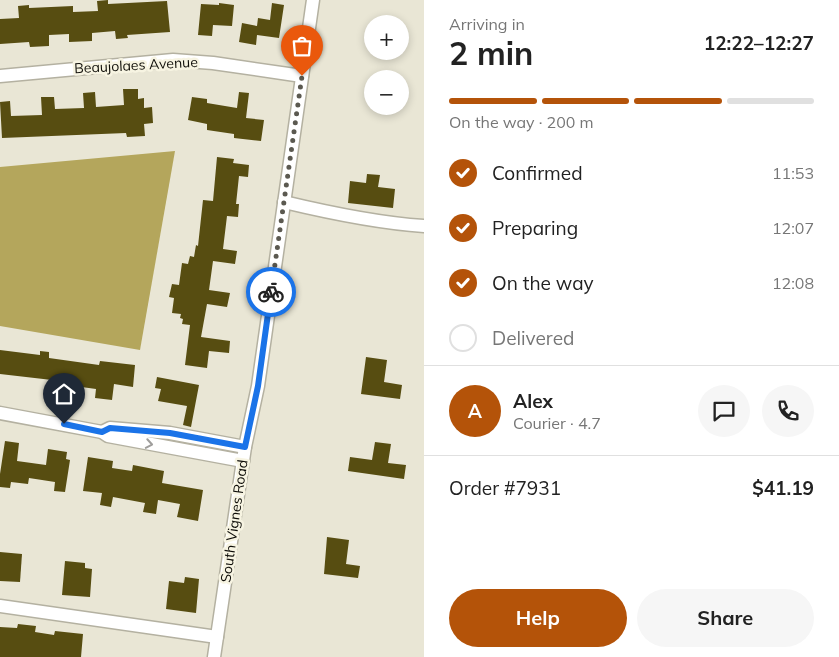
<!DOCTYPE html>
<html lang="en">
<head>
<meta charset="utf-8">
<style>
  body { margin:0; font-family:Mulish,sans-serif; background:#f6f6f6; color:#222; height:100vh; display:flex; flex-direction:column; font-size:19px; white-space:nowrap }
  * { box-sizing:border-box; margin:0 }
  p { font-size:16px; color:#767676 }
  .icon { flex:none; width:28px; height:28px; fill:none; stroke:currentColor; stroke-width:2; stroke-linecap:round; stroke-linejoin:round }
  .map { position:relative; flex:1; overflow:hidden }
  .side { display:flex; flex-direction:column; background:#fff; width:415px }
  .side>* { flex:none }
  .controls { position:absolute; left:364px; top:15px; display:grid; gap:10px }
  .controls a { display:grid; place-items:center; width:45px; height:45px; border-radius:50%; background:#fff; box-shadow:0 2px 8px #0003; font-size:25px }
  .pin { position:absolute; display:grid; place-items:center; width:42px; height:42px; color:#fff; margin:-51px -21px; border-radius:50% 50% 50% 0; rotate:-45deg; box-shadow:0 0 5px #0007 }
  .pin .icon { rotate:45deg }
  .courier { position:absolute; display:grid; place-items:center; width:50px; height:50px; margin:-25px; border:4px solid #1a73e8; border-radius:50%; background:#fff; color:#222; box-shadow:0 1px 6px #0007 }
  .overview em { font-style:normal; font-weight:700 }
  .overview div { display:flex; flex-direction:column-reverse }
  .overview { display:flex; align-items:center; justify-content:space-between; height:85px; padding:0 25px }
  h1 { font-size:32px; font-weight:700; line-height:38px }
  .bar { display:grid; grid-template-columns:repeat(4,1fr); gap:8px 5px; align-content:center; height:60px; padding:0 25px }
  .bar i { height:6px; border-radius:4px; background:#e0e0e0 }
  .bar .current { background:#b45309 }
  .bar p { grid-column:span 4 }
  .line { display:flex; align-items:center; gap:12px; padding:0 25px; border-top:1px solid #e0e0e0 }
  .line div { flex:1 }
  .round { display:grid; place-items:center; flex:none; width:52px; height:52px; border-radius:26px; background:#f6f6f6 }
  ol { padding:0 25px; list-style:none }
  li { display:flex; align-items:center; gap:15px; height:55px }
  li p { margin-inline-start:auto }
  li .icon { padding:5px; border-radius:50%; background:#b45309; color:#fff; stroke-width:4 }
  li:last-child { color:#767676 }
  li i { width:28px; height:28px; border:2px solid #e0e0e0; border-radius:50% }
  .action { display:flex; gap:10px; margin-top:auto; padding:10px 25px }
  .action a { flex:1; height:58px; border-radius:30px; background:#b45309; color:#fff; font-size:20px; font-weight:700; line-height:58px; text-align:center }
  .action a+a { background:#f6f6f6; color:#222 }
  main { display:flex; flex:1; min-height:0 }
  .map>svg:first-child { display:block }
  .water { fill:#b4a65c }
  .building { fill:#574d11 }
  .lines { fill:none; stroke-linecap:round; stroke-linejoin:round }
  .minor-casing { stroke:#b4b1a1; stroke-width:15 }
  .minor { stroke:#fff; stroke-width:12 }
  .oneway { stroke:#9f9e9c }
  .done { stroke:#5b5950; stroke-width:5; stroke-dasharray:0 9 }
  .route { stroke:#1a73e8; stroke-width:6 }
  .labels { text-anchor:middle; stroke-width:5; stroke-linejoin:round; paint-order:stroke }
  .street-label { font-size:14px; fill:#0e0d08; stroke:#f7f4e2 }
</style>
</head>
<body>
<main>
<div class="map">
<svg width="424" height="657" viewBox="0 0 424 657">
  <rect width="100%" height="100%" fill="#e9e6d5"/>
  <!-- water -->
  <polygon class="water" points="175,151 140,350 0,326 0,167"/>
  <!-- building -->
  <g class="building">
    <polygon points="108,0 108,4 167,1 170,32 127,35 128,38 116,39 115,31 92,33 92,41 69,42 69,34 49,35 49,46 30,47 29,42 0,44 0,19 19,18 18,6 29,5 29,8 73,6 73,12 98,11 97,1"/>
    <polygon points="219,3 234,5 232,26 213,25 212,36 198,35 201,4 219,5"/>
    <polygon points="272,3 284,5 279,38 257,35 256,45 239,42 242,23 257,26 258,18 270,20"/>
    <polygon points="123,89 138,89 138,99 144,98 144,108 152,107 153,123 144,124 145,136 127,137 126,133 2,138 0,102 10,101 11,116 42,115 41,97 54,97 55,109 84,108 83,93 95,92 96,107 124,105"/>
    <polygon points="239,92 249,93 246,118 264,120 261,141 234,138 234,134 207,130 207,124 188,120 192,97 207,99 207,103 237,108"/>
    <polygon points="217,157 234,159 233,163 249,165 248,177 239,176 236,204 239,204 238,217 227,216 223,249 237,251 235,264 213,261 209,290 230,293 227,307 207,304 201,337 230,341 229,353 209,351 207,368 185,365 190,325 182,324 183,319 180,318 181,314 172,313 174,298 169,297 172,284 179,285 182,263 188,264 190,256 194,257 196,245 198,246 203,200 213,201"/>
    <polygon points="367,174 380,175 378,187 395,189 393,208 348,203 350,181 366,183"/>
    <polygon points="0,350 40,355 40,351 49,352 49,358 99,365 100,361 135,365 133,387 114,384 112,400 95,398 96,389 67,385 64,399 49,396 52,380 0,374"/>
    <polygon points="366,357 387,360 384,382 402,385 400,399 361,394"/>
    <polygon points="157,377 199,385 191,427 183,425 187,406 158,401 161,389 155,388"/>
    <polygon points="5,441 19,443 17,461 46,465 48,449 67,452 66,459 70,460 65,492 54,491 55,482 29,478 28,484 11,482 10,488 0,487 0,474"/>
    <polygon points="375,442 391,444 388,463 406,465 404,479 348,471 350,457 372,460"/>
    <polygon points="88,457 113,461 112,468 132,471 133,465 164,471 162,483 203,490 198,521 177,517 180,504 158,500 156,514 143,512 145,503 113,497 111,507 100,505 102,493 83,491"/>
    <polygon points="327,537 349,540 346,564 360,566 358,578 324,574"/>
    <polygon points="0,552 22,554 20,582 0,581"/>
    <polygon points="65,561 85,563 85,568 92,569 90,597 62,595"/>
    <polygon points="185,577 199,579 196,613 166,609 169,581 184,583"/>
    <polygon points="18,624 36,626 35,632 54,635 55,631 83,634 81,657 0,657 0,627 17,628"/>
  </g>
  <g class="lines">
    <defs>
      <g id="minor">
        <polyline points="0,76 173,60 213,63 302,76"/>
        <path d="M284 202C330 213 377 223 424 226"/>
        <polyline points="0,413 102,432 108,436 243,461"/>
        <polyline points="102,432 110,428 170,433 245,447"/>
        <polyline points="0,606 217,637"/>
        <polyline points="214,657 245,447 258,386 313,0"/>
      </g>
    </defs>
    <!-- minor casing -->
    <use href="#minor" class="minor-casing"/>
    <!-- minor -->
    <use href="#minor" class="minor"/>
  </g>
  <!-- one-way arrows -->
  <defs><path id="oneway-chevron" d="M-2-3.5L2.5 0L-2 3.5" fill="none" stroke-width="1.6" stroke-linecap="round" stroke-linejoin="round" transform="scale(1.25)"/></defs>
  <use class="oneway" href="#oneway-chevron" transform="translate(149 444) rotate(10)"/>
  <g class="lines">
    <!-- done -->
    <polyline class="done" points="271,292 302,76"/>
    <!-- route -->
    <polyline class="route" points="64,424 102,432 110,428 170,433 245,447 258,386 271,292"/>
  </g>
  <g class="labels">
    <!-- street labels -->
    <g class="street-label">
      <text transform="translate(136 65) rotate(-3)" y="5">Beaujolaes Avenue</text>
      <text transform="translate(234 521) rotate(-82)" y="5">South Vignes Road</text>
    </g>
  </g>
</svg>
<div class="controls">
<a>+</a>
<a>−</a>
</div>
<div class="pin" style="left:302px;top:76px;background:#ea580c"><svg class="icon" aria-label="bag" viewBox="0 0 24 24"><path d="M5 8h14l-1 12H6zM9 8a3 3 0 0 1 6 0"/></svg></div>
<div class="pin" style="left:64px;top:424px;background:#1f2937"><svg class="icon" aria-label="home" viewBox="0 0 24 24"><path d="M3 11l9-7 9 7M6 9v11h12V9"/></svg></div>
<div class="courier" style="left:271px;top:292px"><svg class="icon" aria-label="bike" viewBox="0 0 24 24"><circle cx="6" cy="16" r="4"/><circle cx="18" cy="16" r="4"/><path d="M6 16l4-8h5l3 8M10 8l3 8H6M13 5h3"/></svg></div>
</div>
<section class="side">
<div class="overview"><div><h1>2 min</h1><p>Arriving in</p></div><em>12:22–12:27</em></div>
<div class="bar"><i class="current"></i><i class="current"></i><i class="current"></i><i></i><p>On the way · 200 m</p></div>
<ol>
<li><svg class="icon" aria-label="check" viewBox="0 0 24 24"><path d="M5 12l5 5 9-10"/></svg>Confirmed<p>11:53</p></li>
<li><svg class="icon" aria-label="check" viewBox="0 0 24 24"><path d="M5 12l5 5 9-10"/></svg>Preparing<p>12:07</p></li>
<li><svg class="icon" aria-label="check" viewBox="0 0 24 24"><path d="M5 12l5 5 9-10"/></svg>On the way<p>12:08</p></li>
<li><i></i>Delivered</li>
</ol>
<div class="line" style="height:90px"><b class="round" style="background:#b45309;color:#fff">A</b><div><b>Alex</b><p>Courier · 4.7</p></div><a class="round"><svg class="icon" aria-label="chat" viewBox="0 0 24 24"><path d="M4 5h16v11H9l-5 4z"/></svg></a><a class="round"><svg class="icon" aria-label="phone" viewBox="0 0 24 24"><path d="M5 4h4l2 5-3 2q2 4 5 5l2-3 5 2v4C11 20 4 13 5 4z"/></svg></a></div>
<div class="line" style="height:65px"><div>Order #7931</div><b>$41.19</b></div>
<div class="action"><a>Help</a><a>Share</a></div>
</section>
</main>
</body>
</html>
